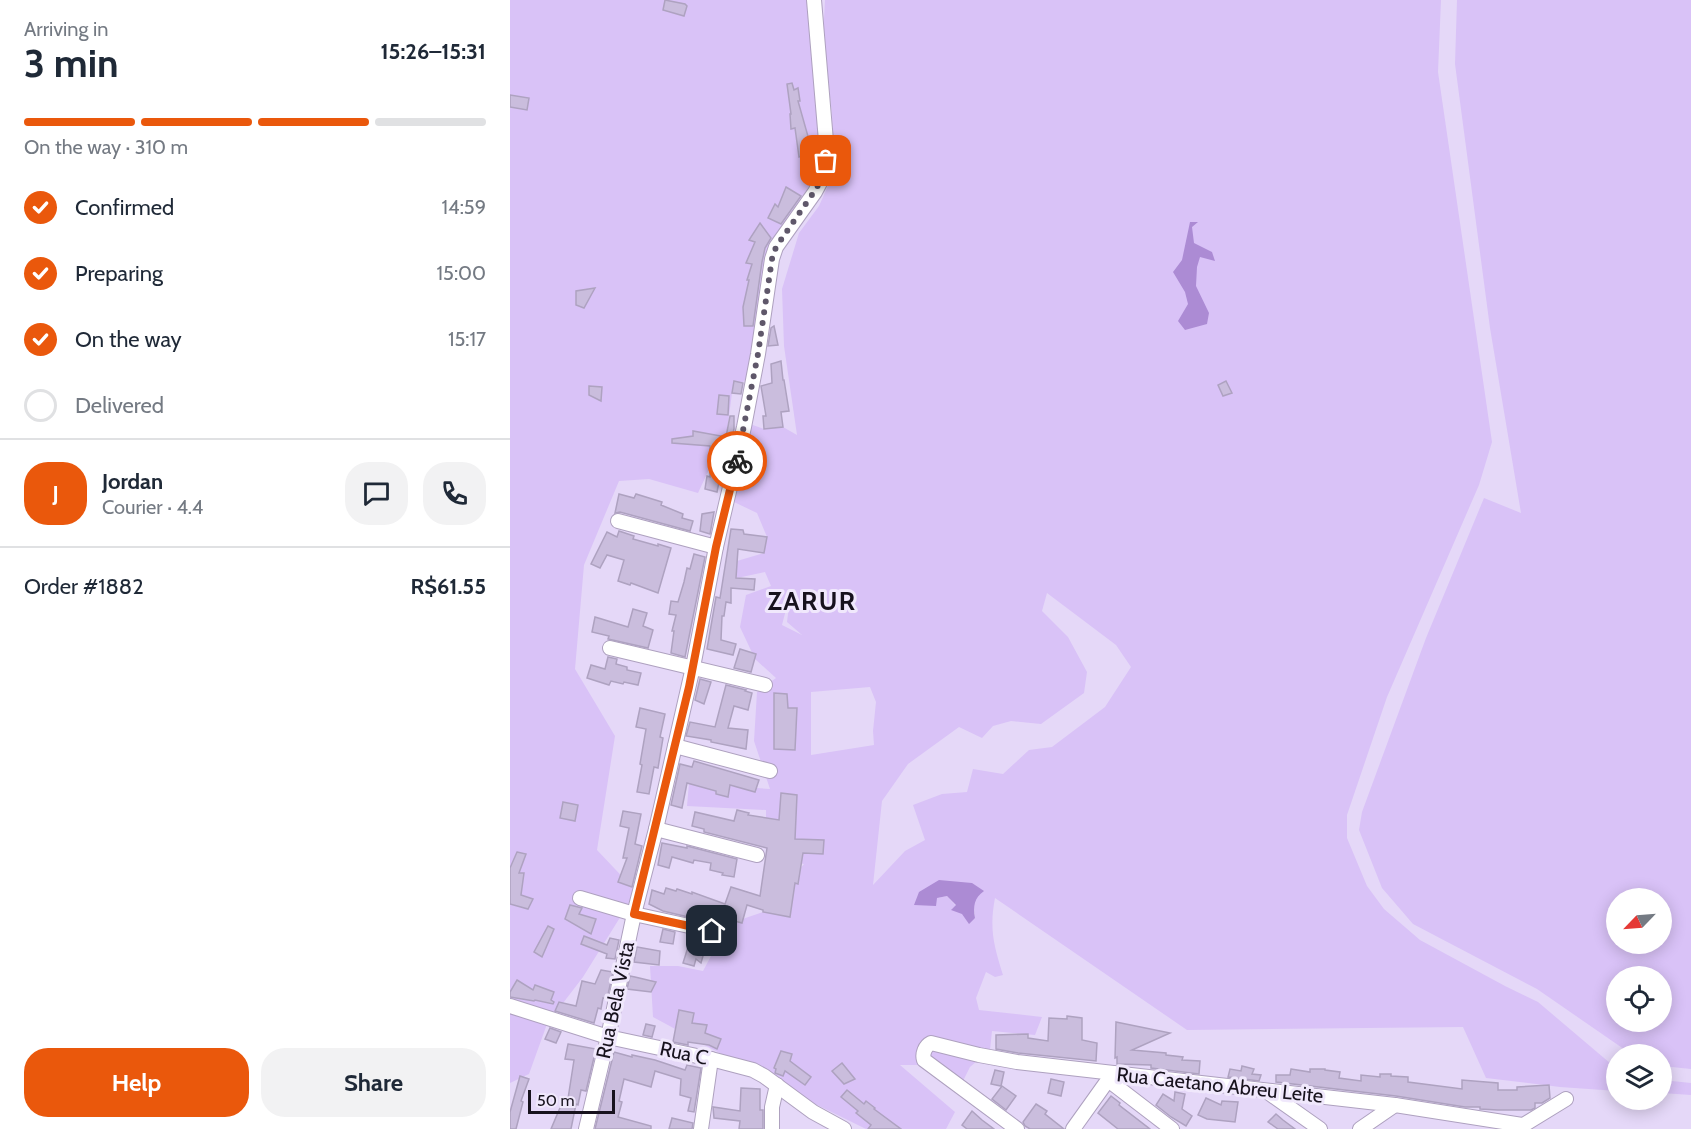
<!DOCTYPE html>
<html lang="en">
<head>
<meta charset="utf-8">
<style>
  body { margin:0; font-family:Cabin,sans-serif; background:#f2f2f3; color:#1f2937; height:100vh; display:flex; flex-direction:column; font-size:22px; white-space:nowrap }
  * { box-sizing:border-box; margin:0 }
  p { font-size:20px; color:#747a83 }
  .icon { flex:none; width:33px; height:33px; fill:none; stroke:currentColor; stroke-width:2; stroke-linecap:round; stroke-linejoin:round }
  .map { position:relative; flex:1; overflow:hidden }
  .sheet { display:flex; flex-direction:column; background:#fff; width:510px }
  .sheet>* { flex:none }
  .needle { width:39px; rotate:245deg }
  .fabs { position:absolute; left:1096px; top:888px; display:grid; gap:12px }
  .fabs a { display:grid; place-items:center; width:66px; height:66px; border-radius:50%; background:#fff; box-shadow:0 3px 15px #0003; font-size:30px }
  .scale { position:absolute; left:18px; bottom:15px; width:87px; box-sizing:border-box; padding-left:6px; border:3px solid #17121d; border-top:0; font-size:16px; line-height:21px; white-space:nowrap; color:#17121d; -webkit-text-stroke:4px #f0e8fc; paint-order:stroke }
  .pin { position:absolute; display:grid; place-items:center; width:51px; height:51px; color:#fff; margin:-26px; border-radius:12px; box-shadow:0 3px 9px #0006 }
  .courier { position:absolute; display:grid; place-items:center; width:60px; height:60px; margin:-30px; border:4px solid #ea580c; border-radius:50%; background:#fff; color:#222; box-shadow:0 2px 8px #0007 }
  .headline em { font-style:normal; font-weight:700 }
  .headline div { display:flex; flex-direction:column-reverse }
  .headline { display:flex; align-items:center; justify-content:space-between; height:102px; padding:0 24px }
  h1 { font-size:39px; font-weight:700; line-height:45px }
  .bar { display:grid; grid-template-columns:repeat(4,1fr); gap:9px 6px; align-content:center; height:72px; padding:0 24px }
  .bar i { height:8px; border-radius:4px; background:#e0e1e3 }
  .bar .selected { background:#ea580c }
  .bar p { grid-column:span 4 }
  .line { display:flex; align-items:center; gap:15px; padding:0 24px; border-top:2px solid #e0e1e3 }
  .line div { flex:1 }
  .round { display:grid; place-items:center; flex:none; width:63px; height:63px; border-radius:24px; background:#f2f2f3 }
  ol { padding:0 24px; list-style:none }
  li { display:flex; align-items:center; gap:18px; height:66px }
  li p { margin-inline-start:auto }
  li .icon { padding:6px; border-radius:50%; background:#ea580c; color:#fff; stroke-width:4 }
  li:last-child { color:#747a83 }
  li i { width:33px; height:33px; border:3px solid #e0e1e3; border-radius:50% }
  .cta { display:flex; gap:12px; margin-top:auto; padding:12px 24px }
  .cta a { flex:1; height:69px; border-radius:24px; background:#ea580c; color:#fff; font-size:24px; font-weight:700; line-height:69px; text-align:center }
  .cta a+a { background:#f2f2f3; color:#1f2937 }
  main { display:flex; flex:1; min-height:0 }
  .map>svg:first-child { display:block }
  .green { fill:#d9c2f7; fill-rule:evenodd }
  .water { fill:#ac8bd4 }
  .building { fill:#cabddd; stroke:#aea2c0; stroke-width:1.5 }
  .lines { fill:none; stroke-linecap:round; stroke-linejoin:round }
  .minor-casing { stroke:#aea1bf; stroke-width:16 }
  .minor { stroke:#fff; stroke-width:14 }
  .done { stroke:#5f576a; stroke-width:6; stroke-dasharray:0 10.8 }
  .route { stroke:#ea580c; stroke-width:8 }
  .labels { text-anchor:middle; stroke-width:6; stroke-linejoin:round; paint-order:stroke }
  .street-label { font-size:20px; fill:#17121d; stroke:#f0e8fc }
  .district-label { font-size:26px; font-weight:bold; letter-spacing:1.5px; fill:#17121d; stroke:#f0e8fc }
</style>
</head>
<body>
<main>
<section class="sheet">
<div class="headline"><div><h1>3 min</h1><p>Arriving in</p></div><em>15:26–15:31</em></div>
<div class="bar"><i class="selected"></i><i class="selected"></i><i class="selected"></i><i></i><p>On the way · 310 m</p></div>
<ol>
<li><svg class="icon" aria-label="check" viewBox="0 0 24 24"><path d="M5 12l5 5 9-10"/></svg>Confirmed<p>14:59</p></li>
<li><svg class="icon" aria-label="check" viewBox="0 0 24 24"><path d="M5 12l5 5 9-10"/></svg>Preparing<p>15:00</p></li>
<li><svg class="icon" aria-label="check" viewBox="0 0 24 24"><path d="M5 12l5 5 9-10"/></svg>On the way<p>15:17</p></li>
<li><i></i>Delivered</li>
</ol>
<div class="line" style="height:108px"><b class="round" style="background:#ea580c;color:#fff">J</b><div><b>Jordan</b><p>Courier · 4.4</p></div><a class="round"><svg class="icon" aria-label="chat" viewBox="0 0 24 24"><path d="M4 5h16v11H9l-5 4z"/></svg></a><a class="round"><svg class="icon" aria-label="phone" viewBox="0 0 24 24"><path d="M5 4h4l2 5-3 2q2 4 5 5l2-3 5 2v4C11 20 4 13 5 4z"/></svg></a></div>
<div class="line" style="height:78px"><div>Order #1882</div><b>R$61.55</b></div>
<div class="cta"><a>Help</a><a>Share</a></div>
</section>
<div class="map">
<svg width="1181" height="1129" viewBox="0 0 1181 1129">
  <rect width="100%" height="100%" fill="#e5d8f8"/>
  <!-- green -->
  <g class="green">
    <polygon points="0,0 300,0 310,156 309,172 277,218 257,254 237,378 222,393 217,431 188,493 139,479 109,481 74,565 65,669 105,736 87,850 123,888 119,903 73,977 37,1024 19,1074 0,1083"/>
    <path d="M315 0H931L928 72 982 442 969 485 877 697 837 815V838L857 886 874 909 910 940 995 986 1028 1002 1107 1069V1091L1050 1087 976 1078 953 1027 677 1030 485 898C479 929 484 946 493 975L485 977 476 972 466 998 469 1010 532 1017 525 1035 482 1031 480 1050 460 1067 453 1081 428 1065H390L445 1112 436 1129H356L295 1099 143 1017 140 966H168L193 971 218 924 253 912 294 864 256 858V810L177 806 179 783 260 789 244 741 247 692 266 678 245 659 230 627 236 595 261 586 255 572 227 578V561L254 553 257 537 247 513 224 502 226 488 240 424 254 429 273 427 287 435 274 346 272 289 289 233 309 206 324 172 322 114 313 38ZM281 590 277 622 292 635 272 625ZM537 593 606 645 621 667 595 707 542 747 519 750 493 774 463 769 457 792 432 794 403 805 415 840 395 851 363 885 372 801 398 764 449 727 472 738 483 726 501 721 531 724 574 693 577 672 558 637 532 611ZM360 687 366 702 363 731 364 745 301 755V692ZM462 883 465 918 442 909 446 906 437 896 427 898Z"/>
    <path d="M947 0H1181V1069L1152 1066V1054H1121L1027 989 903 924 872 888 849 830 852 812 916 638 974 498 1011 513 980 328 945 64ZM1107 898H1152V944H1107ZM1107 976H1152V1022H1107Z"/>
    <polygon points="1152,1080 1181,1083 1181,1095 1152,1093"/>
  </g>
  <!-- water -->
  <g class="water">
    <polygon points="680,222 688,222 682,227 684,243 702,252 705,261 690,257 687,267 686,286 699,313 697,324 675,330 668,321 678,304 675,292 663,272 672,260"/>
    <path d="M429 880 462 883 474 891C464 898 463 906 465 918L459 924 452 914 441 910 446 905 437 896 427 898 426 906 404 905 409 892Z"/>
  </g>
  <!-- building -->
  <g class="building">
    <polygon points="155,0 175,4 177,6 174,16 153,10"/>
    <polygon points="282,83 284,90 288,88 290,101 288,101 299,140 305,139 306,151 289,157 285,128 281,129 280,114 281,114 277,84"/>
    <polygon points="0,95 19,98 17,110 0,107"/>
    <polygon points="276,187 291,196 271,224 258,218 265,204 268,207"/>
    <polygon points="250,223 261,238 255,248 252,262 243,326 234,326 233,307 239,280 237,280 242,264 236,263 245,242 239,240"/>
    <polygon points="85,288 74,308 66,305 66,291"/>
    <polygon points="264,326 268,345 258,346 261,328"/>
    <polygon points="271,361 273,380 274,380 279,411 271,412 273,427 254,429 253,416 256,416 251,386 262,383 261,364"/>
    <polygon points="224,381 233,383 231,394 222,393"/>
    <polygon points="716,381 722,393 713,396 708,385"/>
    <polygon points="79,386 92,387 91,401 79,395"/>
    <polygon points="209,395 219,396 218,415 207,414"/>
    <polygon points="220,416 224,416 224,429 213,478 210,477 207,492 195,489 197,476 200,477 200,446 162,443 162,439 183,436 183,431 216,437"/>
    <polygon points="109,494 124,498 126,494 152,502 151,505 173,514 172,518 183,521 180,531 110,512 105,513"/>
    <polygon points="204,512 200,534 190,531 192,514"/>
    <polygon points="221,529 233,530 234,534 257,537 254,553 228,549 226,578 245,579 244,590 221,588 221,603 216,602 214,616 212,616 211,640 226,644 223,655 197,649 206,597 210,598"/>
    <polygon points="109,531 124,536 123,539 148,546 148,544 161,548 148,593 121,583 120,585 108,581 114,560 97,555 90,568 81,564 97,532 107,537"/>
    <polygon points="184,554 195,557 175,657 161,653 164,631 162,631 166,615 159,614 161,601 168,602 174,582 177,568 180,569"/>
    <polygon points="123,609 137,613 133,626 143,630 138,648 98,639 99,636 82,632 85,617 118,627"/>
    <polygon points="230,649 246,654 241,672 224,668"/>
    <polygon points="98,657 107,659 106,664 117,667 117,670 131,673 128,685 114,682 113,684 101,681 99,685 77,678 81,665 95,669"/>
    <polygon points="190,679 201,682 194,704 185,700"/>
    <polygon points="216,685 236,690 235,691 242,693 238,710 224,706 218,728 238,730 236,749 201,742 201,740 176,736 180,722 205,727"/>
    <polygon points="264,693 277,694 278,708 287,708 285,750 264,749"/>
    <polygon points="130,708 155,714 150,737 153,738 148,768 144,767 139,794 127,792 132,765 130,764 136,729 126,727"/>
    <polygon points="184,761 249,780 245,792 220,785 218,797 206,794 206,791 177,783 172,808 161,805 170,764 182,767"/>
    <polygon points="271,793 287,795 285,839 314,840 313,854 293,853 288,884 285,883 280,917 253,912 253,910 237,905 232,923 210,917 208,924 153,911 139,904 142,890 154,894 156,888 166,891 167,889 182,894 182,892 215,904 221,887 250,896 257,848 194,832 194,829 182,826 185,812 224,821 227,810 239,813 238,815 269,820"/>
    <polygon points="53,802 68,805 65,821 50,818"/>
    <polygon points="113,811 131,814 125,844 132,846 122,887 108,882 117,858 113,858 119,828 110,826"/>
    <polygon points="152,843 177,848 177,846 227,859 224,877 212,875 213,873 200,870 201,863 184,860 183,863 162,857 159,868 148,865"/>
    <polygon points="7,852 16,854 9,873 14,873 11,895 23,899 18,909 0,904 0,868"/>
    <polygon points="60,905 72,908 69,914 86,919 81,934 55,919"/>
    <polygon points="38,926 44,929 32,957 24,952"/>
    <polygon points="153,929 165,932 163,944 150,942"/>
    <polygon points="74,936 97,945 100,938 109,940 105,959 96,958 97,954 71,944"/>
    <polygon points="179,944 195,949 191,963 186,959 184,966 173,963"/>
    <polygon points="127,947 150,951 149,965 124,962"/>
    <polygon points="91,970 103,972 97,999 93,998 91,1009 88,1008 84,1023 45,1011 49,1002 66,1006 72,981 85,984"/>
    <polygon points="120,976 125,977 146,982 141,992 117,989"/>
    <polygon points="7,980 23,990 25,985 44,992 41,1000 44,1002 43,1004 25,1000 24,1001 0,997 0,992"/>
    <polygon points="169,1010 184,1013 182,1023 197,1025 195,1033 211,1039 207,1049 199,1045 178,1042 178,1045 163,1042"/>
    <polygon points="557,1016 572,1018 572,1040 587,1043 586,1061 508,1053 486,1049 486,1035 518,1034 518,1038 538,1041 539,1018 557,1019"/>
    <polygon points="606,1022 660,1033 622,1050 656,1053 656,1055 673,1057 672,1060 690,1061 689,1074 641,1068 641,1065 607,1064 607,1057 605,1058"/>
    <polygon points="136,1024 145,1026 142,1037 133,1035"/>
    <polygon points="40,1028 51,1032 46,1043 35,1039"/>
    <polygon points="58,1044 86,1049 76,1091 71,1090 68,1105 66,1104 61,1129 41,1129 52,1103 57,1105 64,1060 55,1059"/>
    <polygon points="271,1051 282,1054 280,1061 301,1077 295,1085 275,1071 273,1076 265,1073 266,1069 264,1068"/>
    <polygon points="104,1052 122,1057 122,1055 145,1060 175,1070 177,1065 191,1068 184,1112 178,1111 181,1098 170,1095 171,1079 145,1071 141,1087 114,1079 109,1101 112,1102 108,1117 141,1126 141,1129 85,1129"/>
    <polygon points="332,1063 345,1079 334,1084 322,1071"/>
    <polygon points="732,1066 744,1069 742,1074 751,1075 749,1081 718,1077 720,1069 731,1071"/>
    <polygon points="781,1069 800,1072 800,1069 815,1069 815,1070 830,1072 829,1078 851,1081 851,1075 870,1077 870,1074 881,1074 881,1076 898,1077 898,1082 952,1089 952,1080 988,1083 988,1090 1007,1090 1007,1087 1039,1085 1040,1098 1032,1103 1025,1103 1025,1108 1021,1110 988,1110 970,1109 970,1107 955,1107 886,1096 766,1082 766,1075 780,1075"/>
    <polygon points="485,1070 494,1072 491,1086 481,1084"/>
    <polygon points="10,1076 19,1079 11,1101 13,1102 6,1129 0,1129 0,1112"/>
    <polygon points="541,1079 554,1082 551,1096 538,1093"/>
    <polygon points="492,1086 506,1096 496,1110 482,1099"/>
    <polygon points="231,1088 250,1089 250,1110 253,1110 253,1129 229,1129 230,1121 204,1118 203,1107 230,1111"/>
    <polygon points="337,1090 354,1104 356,1101 365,1108 364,1109 391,1129 358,1129 361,1125 346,1113 348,1111 331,1097"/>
    <polygon points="665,1092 675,1094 672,1109 682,1116 676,1126 661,1117 646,1105 653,1094 664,1101"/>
    <polygon points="601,1096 610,1103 609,1105 640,1129 608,1129 588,1113"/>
    <polygon points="696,1098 711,1105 712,1101 728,1102 725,1122 697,1119 688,1115"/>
    <polygon points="526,1104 537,1111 535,1114 554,1129 520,1129 515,1126 513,1122"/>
    <polygon points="462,1111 472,1120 484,1129 457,1129 452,1125"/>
    <polygon points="766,1114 773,1120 785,1129 768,1129 758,1122"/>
    <polygon points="162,1118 183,1123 182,1129 159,1129"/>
  </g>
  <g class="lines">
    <defs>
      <g id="minor">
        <polyline points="108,521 206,547"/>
        <polyline points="100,648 255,685"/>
        <polyline points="165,746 260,771"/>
        <polyline points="146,829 247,855"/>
        <polyline points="70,898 124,914 202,931"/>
        <polyline points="0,1006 98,1037 201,1059 243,1070 254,1076 303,1112 334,1129"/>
        <polyline points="598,1080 662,1129"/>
        <polyline points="759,1093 810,1129"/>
        <polyline points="76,1129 98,1037 124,914 146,829 183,667 206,547 234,427 248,354 262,259 266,247 305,192 314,175 316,141 304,0"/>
        <polyline points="191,1129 201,1059"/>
        <polyline points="262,1129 262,1107 267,1085"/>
        <path d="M507 1129 414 1060C412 1054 415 1046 421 1043L469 1055 507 1062 885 1105 1012 1125"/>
        <polyline points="563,1129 603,1073"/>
        <polyline points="850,1129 885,1105"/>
        <polyline points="1007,1129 1056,1099"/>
      </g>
    </defs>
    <!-- minor casing -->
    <use href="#minor" class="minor-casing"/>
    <!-- minor -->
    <use href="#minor" class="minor"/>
  </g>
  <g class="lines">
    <!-- done -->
    <polyline class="done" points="227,461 248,354 262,259 266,247 304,192 314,175 316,161"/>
    <!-- route -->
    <polyline class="route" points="202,931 124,914 179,687 206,547 227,461"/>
  </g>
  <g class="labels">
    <!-- street labels -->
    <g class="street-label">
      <text transform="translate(105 1000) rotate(-78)" y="7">Rua Bela Vista</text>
      <text transform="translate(174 1053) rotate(12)" y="7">Rua C</text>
      <text transform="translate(710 1085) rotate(6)" y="7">Rua Caetano Abreu Leite</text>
    </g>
    <!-- district labels -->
    <g class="district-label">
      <text x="302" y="610">ZARUR</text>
    </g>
  </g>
</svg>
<div class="fabs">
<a><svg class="needle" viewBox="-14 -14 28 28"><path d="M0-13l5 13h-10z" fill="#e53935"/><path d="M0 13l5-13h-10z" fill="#747a83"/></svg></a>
<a><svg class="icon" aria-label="locate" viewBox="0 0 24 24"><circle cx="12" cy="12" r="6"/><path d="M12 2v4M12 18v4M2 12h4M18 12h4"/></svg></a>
<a><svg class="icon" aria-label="layers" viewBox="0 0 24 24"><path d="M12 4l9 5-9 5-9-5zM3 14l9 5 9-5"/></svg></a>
</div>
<div class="scale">50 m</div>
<div class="pin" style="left:316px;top:161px;background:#ea580c"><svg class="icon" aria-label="bag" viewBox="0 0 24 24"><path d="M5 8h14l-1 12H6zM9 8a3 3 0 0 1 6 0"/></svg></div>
<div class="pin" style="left:202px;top:931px;background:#1f2937"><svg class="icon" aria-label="home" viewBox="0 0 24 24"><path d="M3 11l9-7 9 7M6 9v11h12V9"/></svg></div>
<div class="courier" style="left:227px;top:461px"><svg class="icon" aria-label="bike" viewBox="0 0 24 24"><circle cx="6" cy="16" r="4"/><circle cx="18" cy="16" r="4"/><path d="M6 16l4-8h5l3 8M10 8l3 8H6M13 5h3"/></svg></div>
</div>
</main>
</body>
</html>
